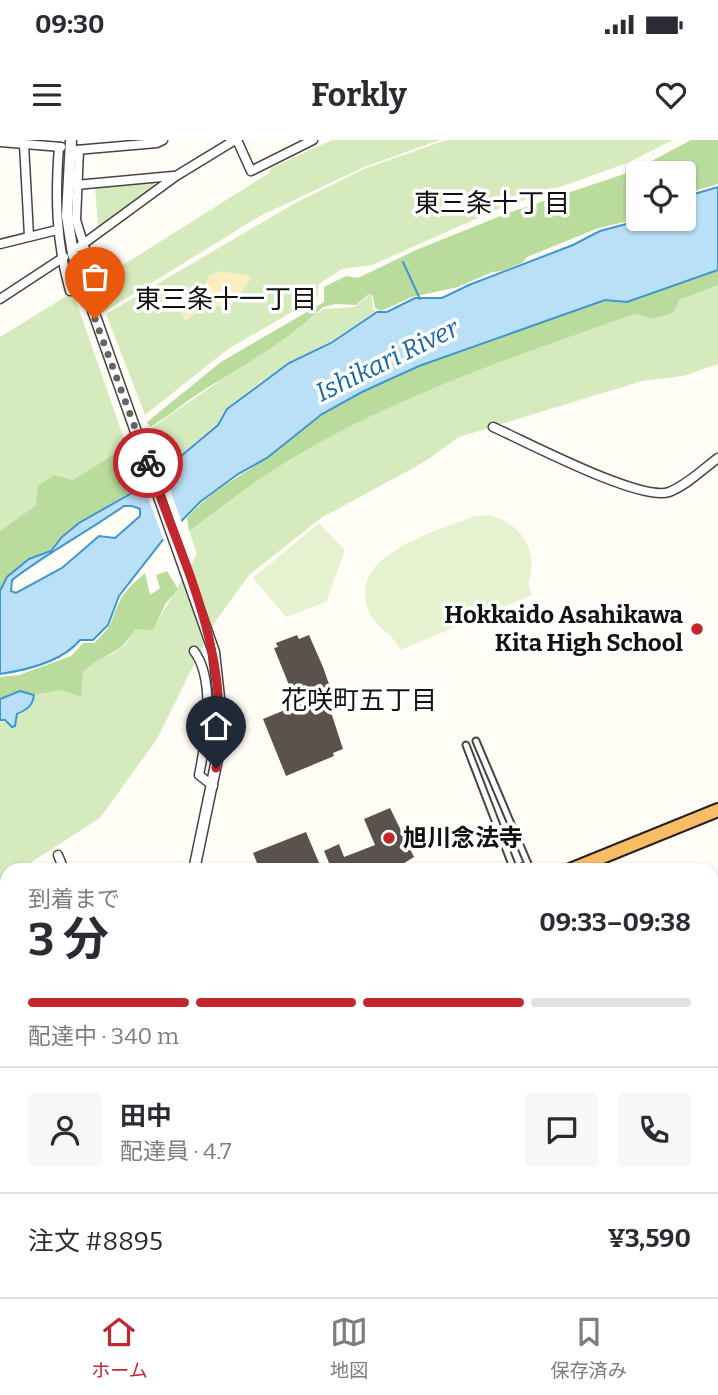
<!DOCTYPE html>
<html lang="ja">
<head>
<meta charset="utf-8">
<style>
  body { margin:0; font-family:Bitter,"Noto Sans JP",serif; background:#f7f7f7; color:#2b2b33; height:100vh; display:flex; flex-direction:column; font-size:26px; white-space:nowrap }
  * { box-sizing:border-box; margin:0 }
  p { font-size:23px; color:#7c7c81 }
  .icon { flex:none; width:38px; height:38px; fill:none; stroke:currentColor; stroke-width:2; stroke-linecap:round; stroke-linejoin:round }
  .map { position:relative; flex:1; overflow:hidden }
  .drawer { position:absolute; left:0px; top:723px; width:719px; height:436px; display:flex; flex-direction:column; background:#fff; border-radius:21px 21px 0 0; box-shadow:0 2px 5px #0004 }
  .drawer>* { flex:none }
  .tools { position:absolute; left:626px; top:21px; display:grid; gap:14px }
  .tools a { display:grid; place-items:center; width:70px; height:70px; border-radius:7px; background:#fff; box-shadow:0 2px 5px #0004; font-size:35px }
  .pin { position:absolute; display:grid; place-items:center; width:60px; height:60px; color:#fff; margin:-72px -30px; border-radius:50% 50% 50% 0; rotate:-45deg; box-shadow:0 0 7px #0007 }
  .pin .icon { rotate:45deg }
  .courier { position:absolute; display:grid; place-items:center; width:70px; height:70px; margin:-35px; border:5px solid #c4262e; border-radius:50%; background:#fff; color:#222; box-shadow:0 2px 9px #0007 }
  .headline em { font-style:normal; font-weight:700 }
  .headline div { display:flex; flex-direction:column-reverse }
  .headline { display:flex; align-items:center; justify-content:space-between; height:119px; padding:0 28px }
  h1 { font-size:46px; font-weight:700; line-height:52px }
  .bar { display:grid; grid-template-columns:repeat(4,1fr); gap:10px 7px; align-content:center; height:84px; padding:0 28px }
  .bar i { height:9px; border-radius:5px; background:#e1e1e2 }
  .bar .current { background:#c4262e }
  .bar p { grid-column:span 4 }
  .line { display:flex; align-items:center; gap:18px; padding:0 28px; border-top:2px solid #e1e1e2 }
  .line div { flex:1 }
  .round { display:grid; place-items:center; flex:none; width:74px; height:74px; border-radius:7px; background:#f7f7f7 }
  .status { display:flex; justify-content:space-between; align-items:center; height:49px; padding:0 35px; background:#fff; direction:ltr }
  .status svg { height:19px; fill:currentColor }
  header { display:flex; justify-content:space-between; align-items:center; height:91px; padding:0 28px; background:#fff; font-size:32px; font-weight:700 }
  .tabs { display:flex; justify-content:space-around; align-items:center; height:98px; border-top:2px solid #e1e1e2; background:#fff; font-size:19px; color:#7c7c81 }
  .tabs a { display:grid; justify-items:center; gap:4px }
  .tabs .current { color:#c4262e }
  .map>svg:first-child { display:block }
  .green { fill:#d5ebbd }
  .forest { fill:#b9dc9c }
  .sand { fill:#fbeec1 }
  .pitch { fill:#e6f2cf }
  .water { fill:#b9e0f7; stroke:#3f96cf; stroke-width:2; fill-rule:evenodd }
  .pier { fill:#fffdf5 }
  .lines { fill:none; stroke-linecap:round; stroke-linejoin:round }
  .stream { stroke:#3f96cf; stroke-width:2 }
  .runway { stroke:#e29292; stroke-width:42 }
  .building { fill:#5a524d }
  .pedestrian-casing { stroke:#444; stroke-width:9 }
  .minor-casing { stroke:#444; stroke-width:11 }
  .tertiary-casing { stroke:#444; stroke-width:13 }
  .trunk-casing { stroke:#222; stroke-width:16 }
  .pedestrian { stroke:#fff; stroke-width:5 }
  .minor { stroke:#fff; stroke-width:8 }
  .tertiary { stroke:#fff; stroke-width:10 }
  .trunk { stroke:#f7bc64; stroke-width:12 }
  .done { stroke:#646461; stroke-width:7; stroke-dasharray:0 12.6 }
  .route { stroke:#c4262e; stroke-width:9 }
  .poi-dot { fill:#c4262e; stroke:#fff; stroke-width:2.5 }
  .labels { text-anchor:middle; stroke-width:7; stroke-linejoin:round; paint-order:stroke }
  .poi-label { font-size:24px; font-weight:bold; fill:#111; stroke:#fff; text-anchor:end }
  .neighbourhood-label { font-size:26px; fill:#111; stroke:#fff }
  .water-label { font-size:26px; font-style:italic; fill:#1768a6; stroke:#fff }
</style>
</head>
<body>
<div class="status"><b>09:30</b><svg viewBox="0 0 49 12"><path d="M0 12V9h3v3zM5 12V6h3v6zM10 12V3h3v9zM15 12V0h3v12zM26 1h20v11H26zM47 4h2v5h-2z"/></svg></div>
<header><svg class="icon" aria-label="menu" viewBox="0 0 24 24"><path d="M4 6h16M4 12h16M4 18h16"/></svg>Forkly<svg class="icon" aria-label="heart" viewBox="0 0 24 24"><path d="M12 20l-8-8c-3-5 5-10 8-4 3-6 11-1 8 4z"/></svg></header>
<div class="map">
<svg width="718" height="1157" viewBox="0 0 718 1157">
  <rect width="100%" height="100%" fill="#fffdf5"/>
  <!-- green -->
  <g class="green">
    <polygon points="332,0 440,0 364,27 258,77 103,173 96,142 269,33 271,28"/>
    <polygon points="446,0 673,0 627,23 496,70 372,125 342,129 319,144 318,157 228,209 145,275 106,174 297,62 364,29"/>
    <polygon points="153,42 155,47 98,88 95,46"/>
    <path d="M718 145V224L683 236 642 241 459 297 424 322 321 378 249 435 215 482 157 599 100 678 19 730H7V737L0 741V580L15 586V578L28 569 34 555 62 550 96 519 113 514 128 502 135 488 153 489 197 414 189 391C214 373 238 354 263 337 374 263 510 218 635 174L652 179 679 160Z"/>
    <polygon points="73,152 123,296 117,312 73,340 54,335 36,365 0,391 0,197"/>
    <polygon points="369,155 372,156 373,169 376,171 330,202 290,222 259,243 226,268 217,284 164,329 150,289 324,169 355,167"/>
  </g>
  <!-- forest -->
  <g class="forest">
    <path d="M691 0H718V44L684 54V33H639V78L596 89 527 117 522 123 502 131 492 132 458 147 412 157 381 171 375 168 373 156 369 154 356 165 336 164 323 167C287 201 241 227 199 253 182 264 168 277 150 287L147 282 221 222 324 162V147L346 136 358 138 416 110 508 73 633 31Z"/>
    <path d="M718 130V145L679 160 673 173 652 179 635 174C510 218 374 263 263 337 238 354 214 373 189 391L187 378C210 351 240 337 268 317 287 303 303 287 323 274 407 219 511 193 605 160L627 162Z"/>
    <polygon points="123,296 141,346 79,383 62,397 51,411 29,419 7,437 0,451 0,391 36,365 38,346 54,335 73,340 117,312"/>
    <path d="M167 431 178 449 166 463 153 490 135 489C120 517 103 512 83 532L81 557 62 550 34 555 20 551 0 559V537L19 535 71 516 83 503H94C116 483 109 481 121 459 127 448 136 441 145 433L150 455 160 448 156 435Z"/>
  </g>
  <!-- sand -->
  <path class="sand" d="M219 131C230 134 242 132 252 138 243 149 237 161 226 169 210 161 198 172 185 181L181 174 200 155 209 136Z"/>
  <!-- pitch -->
  <g class="pitch">
    <path d="M488 375C522 383 539 411 528 444L532 455 400 510C392 490 375 490 368 469 348 413 439 391 475 376Z"/>
    <polygon points="319,383 345,410 326,462 286,477 253,438"/>
  </g>
  <!-- water -->
  <g class="water">
    <path d="M718 47V130L627 162 605 160 419 226 362 252 322 274 267 318 238 334 200 362 162 401 119 456 108 485 93 500H80C63 521 27 530 0 534V451L7 437 29 419 51 411 62 397 79 383 137 350 168 327 218 285 227 269 289 223 331 203 377 172H387L415 158H442L469 145 573 105 600 91 645 79H684V57ZM124 366H132L140 369V376L115 398 99 396 62 428 16 453 11 451 12 440C47 413 87 392 124 366Z"/>
    <path d="M20 551 34 555C33 566 26 570 17 574L15 586 12 587 5 580H0V559Z"/>
  </g>
  <!-- pier -->
  <polygon class="pier" points="162,327 183,386 165,404 142,341"/>
  <g class="lines">
    <!-- stream -->
    <polyline class="stream" points="403,122 420,159"/>
    <!-- runway -->
    <polyline class="runway" points="712,1006 718,1007"/>
  </g>
  <!-- building -->
  <g class="building">
    <polygon points="297,495 299,499 309,495 323,527 336,564 329,566 343,609 333,613 334,616 286,636 263,579 314,558 305,545 291,550 274,508 278,507 276,503"/>
    <polygon points="390,668 414,717 393,730 389,727 381,730 378,723 367,728 368,730 332,730 324,711 339,704 344,717 375,705 364,679"/>
    <polygon points="306,692 322,730 260,730 253,713"/>
    <polygon points="7,1014 7,1079 0,1082 0,1017"/>
  </g>
  <g class="lines">
    <defs>
      <g id="pedestrian">
        <polyline points="476,601 528,724 515,730"/>
        <polyline points="466,605 514,730"/>
      </g>
      <g id="minor">
        <polyline points="237,0 251,31 313,0"/>
        <polyline points="0,2 61,7"/>
        <polyline points="24,4 29,96"/>
        <path d="M59 7C55 57 56 102 70 151L73 150"/>
        <polyline points="76,10 157,3 163,0"/>
        <polyline points="79,10 76,80 94,138 91,139"/>
        <polyline points="76,45 173,36"/>
        <polyline points="0,104 57,90"/>
        <polyline points="79,107 176,36 235,0"/>
        <polyline points="0,159 64,117"/>
        <path d="M493 287C525 301 640 362 669 352 687 345 703 329 718 318"/>
        <path d="M194 511C216 540 206 601 199 635L213 646"/>
        <polyline points="58,715 64,730"/>
        <polyline points="0,1093 7,1090"/>
        <polyline points="46,1152 48,1157"/>
        <polyline points="210,1152 212,1157"/>
        <polyline points="321,1157 334,1152"/>
      </g>
      <g id="tertiary">
        <polyline points="71,0 67,76 73,114 214,512 221,576 219,610 194,730"/>
        <polyline points="339,1152 341,1157"/>
      </g>
      <g id="trunk">
        <polyline points="570,730 718,670"/>
        <polyline points="0,959 7,957"/>
      </g>
    </defs>
    <!-- pedestrian casing -->
    <use href="#pedestrian" class="pedestrian-casing"/>
    <!-- minor casing -->
    <use href="#minor" class="minor-casing"/>
    <!-- tertiary casing -->
    <use href="#tertiary" class="tertiary-casing"/>
    <!-- trunk casing -->
    <use href="#trunk" class="trunk-casing"/>
    <!-- pedestrian -->
    <use href="#pedestrian" class="pedestrian"/>
    <!-- minor -->
    <use href="#minor" class="minor"/>
    <!-- tertiary -->
    <use href="#tertiary" class="tertiary"/>
    <!-- trunk -->
    <use href="#trunk" class="trunk"/>
  </g>
  <g class="lines">
    <!-- done -->
    <polyline class="done" points="95,179 148,323"/>
    <!-- route -->
    <path class="route" d="M148 323C184 426 233 515 216 628"/>
  </g>
  <!-- markers -->
  <g class="poi-dot">
    <circle cx="697" cy="489" r="7"/>
    <circle cx="389" cy="698" r="7"/>
  </g>
  <g class="labels">
    <!-- poi labels -->
    <g class="poi-label">
      <text x="683" y="483">Hokkaido Asahikawa<tspan x="683" dy="28">Kita High School</tspan></text>
      <text x="403" y="706" text-anchor="start">旭川念法寺</text>
    </g>
    <!-- neighbourhood labels -->
    <g class="neighbourhood-label">
      <text x="492" y="72">東三条十丁目</text>
      <text x="226" y="168">東三条十一丁目</text>
      <text x="359" y="569">花咲町五丁目</text>
    </g>
    <!-- water labels -->
    <g class="water-label">
      <text transform="translate(387 220) rotate(-26)" y="9">Ishikari River</text>
    </g>
  </g>
</svg>
<div class="tools">
<a><svg class="icon" aria-label="locate" viewBox="0 0 24 24"><circle cx="12" cy="12" r="6"/><path d="M12 2v4M12 18v4M2 12h4M18 12h4"/></svg></a>
</div>
<div class="pin" style="left:95px;top:179px;background:#ea580c"><svg class="icon" aria-label="bag" viewBox="0 0 24 24"><path d="M5 8h14l-1 12H6zM9 8a3 3 0 0 1 6 0"/></svg></div>
<div class="pin" style="left:216px;top:628px;background:#1f2937"><svg class="icon" aria-label="home" viewBox="0 0 24 24"><path d="M3 11l9-7 9 7M6 9v11h12V9"/></svg></div>
<div class="courier" style="left:148px;top:323px"><svg class="icon" aria-label="bike" viewBox="0 0 24 24"><circle cx="6" cy="16" r="4"/><circle cx="18" cy="16" r="4"/><path d="M6 16l4-8h5l3 8M10 8l3 8H6M13 5h3"/></svg></div>
<section class="drawer">
<div class="headline"><div><h1>3 分</h1><p>到着まで</p></div><em>09:33–09:38</em></div>
<div class="bar"><i class="current"></i><i class="current"></i><i class="current"></i><i></i><p>配達中 · 340 m</p></div>
<div class="line" style="height:126px"><a class="round"><svg class="icon" aria-label="person" viewBox="0 0 24 24"><circle cx="12" cy="8" r="4"/><path d="M4 21q1-7 8-7t8 7"/></svg></a><div><b>田中</b><p>配達員 · 4.7</p></div><a class="round"><svg class="icon" aria-label="chat" viewBox="0 0 24 24"><path d="M4 5h16v11H9l-5 4z"/></svg></a><a class="round"><svg class="icon" aria-label="phone" viewBox="0 0 24 24"><path d="M5 4h4l2 5-3 2q2 4 5 5l2-3 5 2v4C11 20 4 13 5 4z"/></svg></a></div>
<div class="line" style="height:91px"><div>注文 #8895</div><b>¥3,590</b></div>
</section>
</div>
<nav class="tabs">
<a class="current"><svg class="icon" aria-label="home" viewBox="0 0 24 24"><path d="M3 11l9-7 9 7M6 9v11h12V9"/></svg>ホーム</a>
<a><svg class="icon" aria-label="map" viewBox="0 0 24 24"><path d="M3 6l6-2 6 2 6-2v14l-6 2-6-2-6 2zM9 4v14M15 6v14"/></svg>地図</a>
<a><svg class="icon" aria-label="saved" viewBox="0 0 24 24"><path d="M7 4h10v16l-5-4-5 4z"/></svg>保存済み</a>
</nav>
</body>
</html>
